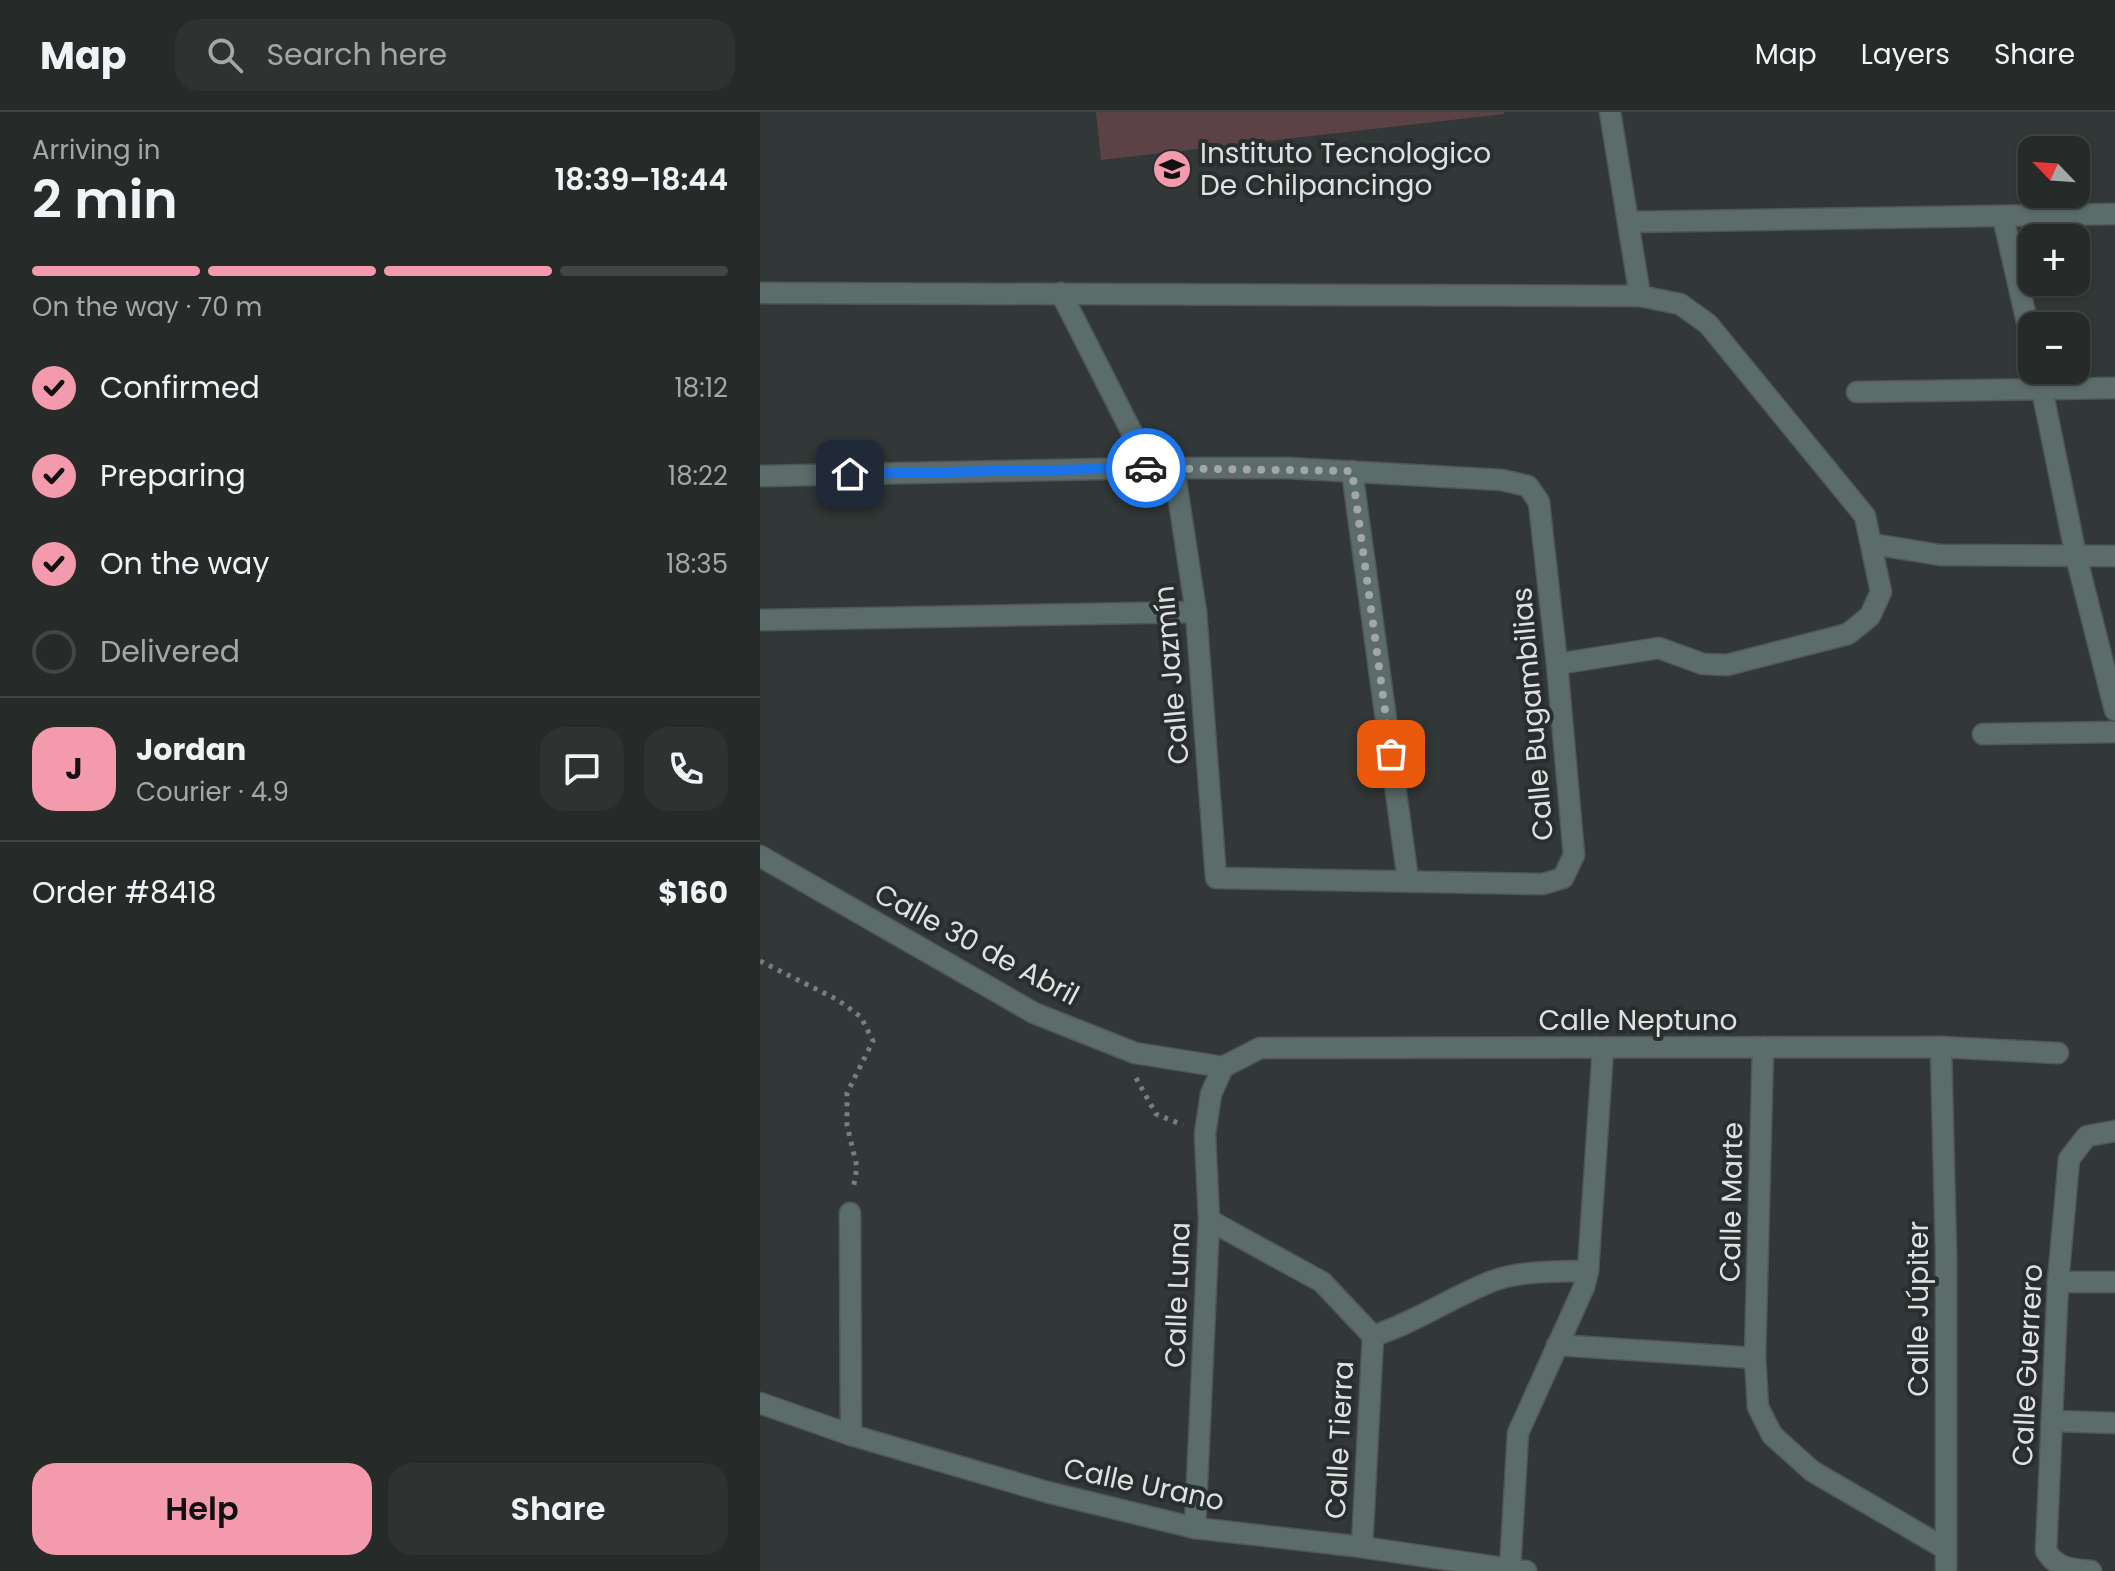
<!DOCTYPE html>
<html lang="en">
<head>
<meta charset="utf-8">
<style>
  body { margin:0; font-family:Poppins,sans-serif; background:#2e3231; color:#f1f3f6; height:100vh; display:flex; flex-direction:column; font-size:30px; white-space:nowrap }
  * { box-sizing:border-box; margin:0 }
  p { font-size:26px; color:#a4a7a8 }
  .icon { flex:none; width:44px; height:44px; fill:none; stroke:currentColor; stroke-width:2; stroke-linecap:round; stroke-linejoin:round }
  .map { position:relative; flex:1; overflow:hidden }
  .drawer { display:flex; flex-direction:column; background:#262a29; width:760px }
  .drawer>* { flex:none }
  .needle { width:52px; rotate:295deg }
  .controls { position:absolute; left:1258px; top:24px; display:grid; gap:16px }
  .controls a { display:grid; place-items:center; width:72px; height:72px; border-radius:16px; background:#262a29; box-shadow:0 2px 6px #0004,0 0 0 2px #424646; font-size:40px }
  .pin { position:absolute; display:grid; place-items:center; width:68px; height:68px; color:#fff; margin:-34px; border-radius:16px; box-shadow:0 4px 12px #0006 }
  .courier { position:absolute; display:grid; place-items:center; width:80px; height:80px; margin:-40px; border:6px solid #1a73e8; border-radius:50%; background:#fff; color:#222; box-shadow:0 2px 10px #0007 }
  .summary em { font-style:normal; font-weight:600 }
  .summary div { display:flex; flex-direction:column-reverse }
  .summary { display:flex; align-items:center; justify-content:space-between; height:136px; padding:0 32px }
  h1 { font-size:52px; font-weight:600; line-height:60px }
  .bar { display:grid; grid-template-columns:repeat(4,1fr); gap:12px 8px; align-content:center; height:96px; padding:0 32px }
  .bar i { height:10px; border-radius:6px; background:#424646 }
  .bar .on { background:#f39aac }
  .bar p { grid-column:span 4 }
  .line { display:flex; align-items:center; gap:20px; padding:0 32px; border-top:2px solid #424646 }
  .line div { flex:1 }
  .round { display:grid; place-items:center; flex:none; width:84px; height:84px; border-radius:24px; background:#2e3231 }
  ol { padding:0 32px; list-style:none }
  li { display:flex; align-items:center; gap:24px; height:88px }
  li p { margin-inline-start:auto }
  li .icon { padding:8px; border-radius:50%; background:#f39aac; color:#111; stroke-width:4 }
  li:last-child { color:#a4a7a8 }
  li i { width:44px; height:44px; border:4px solid #424646; border-radius:50% }
  .cta { display:flex; gap:16px; margin-top:auto; padding:16px 32px }
  .cta a { flex:1; height:92px; border-radius:24px; background:#f39aac; color:#111; font-size:32px; font-weight:600; line-height:92px; text-align:center }
  .cta a+a { background:#2e3231; color:#f1f3f6 }
  header { display:flex; align-items:center; gap:48px; box-sizing:border-box; height:112px; padding:0 40px; background:#262a29; border-bottom:2px solid #424646 }
  header strong { font-size:38px }
  nav { display:flex; gap:44px; margin-inline-start:auto; font-size:28px }
  .search { width:560px; height:72px; background:#2e3231; display:flex; align-items:center; gap:20px; box-sizing:border-box; padding:0 28px; border-radius:24px; color:#a4a7a8; font-size:30px }
  main { display:flex; flex:1; min-height:0 }
  .map>svg:first-child { display:block }
  .green { fill:#5c4146 }
  .lines { fill:none; stroke-linecap:round; stroke-linejoin:round }
  .minor-casing { stroke:#515756; stroke-width:23 }
  .tertiary-casing { stroke:#515756; stroke-width:23 }
  .path { stroke:#787d7d; stroke-width:5; stroke-dasharray:4 6; stroke-linecap:butt }
  .minor { stroke:#5b6c6a; stroke-width:20 }
  .tertiary { stroke:#5b6c6a; stroke-width:20 }
  .done { stroke:#a2a6a6; stroke-width:8; stroke-dasharray:0 14.4 }
  .route { stroke:#1a73e8; stroke-width:10 }
  .labels { text-anchor:middle; stroke-width:8; stroke-linejoin:round; paint-order:stroke }
  .poi-label { font-size:28px; fill:#dee2e2; stroke:#282e2d; text-anchor:start }
  .street-label { font-size:28px; fill:#dee2e2; stroke:#282e2d }
</style>
</head>
<body>
<header>
<strong>Map</strong>
<div class="search"><svg class="icon" aria-label="search" viewBox="0 0 24 24"><circle cx="10" cy="10" r="6"/><path d="M15 15l6 6"/></svg>Search here</div>
<nav><a>Map</a><a>Layers</a><a>Share</a></nav>
</header>
<main>
<section class="drawer">
<div class="summary"><div><h1>2 min</h1><p>Arriving in</p></div><em>18:39–18:44</em></div>
<div class="bar"><i class="on"></i><i class="on"></i><i class="on"></i><i></i><p>On the way · 70 m</p></div>
<ol>
<li><svg class="icon" aria-label="check" viewBox="0 0 24 24"><path d="M5 12l5 5 9-10"/></svg>Confirmed<p>18:12</p></li>
<li><svg class="icon" aria-label="check" viewBox="0 0 24 24"><path d="M5 12l5 5 9-10"/></svg>Preparing<p>18:22</p></li>
<li><svg class="icon" aria-label="check" viewBox="0 0 24 24"><path d="M5 12l5 5 9-10"/></svg>On the way<p>18:35</p></li>
<li><i></i>Delivered</li>
</ol>
<div class="line" style="height:144px"><b class="round" style="background:#f39aac;color:#111">J</b><div><b>Jordan</b><p>Courier · 4.9</p></div><a class="round"><svg class="icon" aria-label="chat" viewBox="0 0 24 24"><path d="M4 5h16v11H9l-5 4z"/></svg></a><a class="round"><svg class="icon" aria-label="phone" viewBox="0 0 24 24"><path d="M5 4h4l2 5-3 2q2 4 5 5l2-3 5 2v4C11 20 4 13 5 4z"/></svg></a></div>
<div class="line" style="height:104px"><div>Order #8418</div><b>$160</b></div>
<div class="cta"><a>Help</a><a>Share</a></div>
</section>
<div class="map">
<svg width="1355" height="1459" viewBox="0 0 1355 1459">
  <rect width="100%" height="100%" fill="#323837"/>
  <!-- green -->
  <polygon class="green" points="336,0 744,0 744,2 341,48"/>
  <g class="lines">
    <defs>
      <g id="minor">
        <polyline points="850,0 880,184"/>
        <polyline points="1243,105 1272,232"/>
        <polyline points="869,110 1355,102"/>
        <polyline points="0,181 880,184 920,192 948,212 1105,404 1121,480 1110,504 1088,522 967,553 943,552 899,536 797,552"/>
        <polyline points="301,181 390,356"/>
        <polyline points="1278,258 1316,444 1355,598"/>
        <polyline points="1097,280 1355,276"/>
        <polyline points="592,359 648,768"/>
        <polyline points="0,364 390,356 528,356 742,368 768,374 779,390 797,552 814,743 803,766 783,772 456,766 436,500 414,356"/>
        <polyline points="1112,432 1180,443 1355,444"/>
        <polyline points="0,508 436,500"/>
        <polyline points="1223,622 1355,620"/>
        <polyline points="0,744 274,901 375,941 463,955"/>
        <polyline points="1003,935 995,1246 998,1295 1012,1323 1052,1359 1186,1437"/>
        <polyline points="1181,935 1186,1143 1186,1459"/>
        <polyline points="463,955 500,936 1181,935 1298,941"/>
        <polyline points="90,1101 91,1323"/>
        <path d="M449 1108 562 1170 613 1224C654 1211 690 1186 730 1170 760 1158 797 1160 828 1159"/>
        <polyline points="1298,1170 1355,1170"/>
        <polyline points="797,1233 995,1246"/>
        <polyline points="0,1291 91,1323 287,1380 435,1416 602,1435 750,1457 758,1321 824,1175 828,1159 843,936"/>
        <polyline points="1292,1309 1355,1311"/>
        <polyline points="435,1416 449,1108 445,1022 451,982 463,955"/>
        <polyline points="602,1435 613,1224"/>
        <path d="M1331 1459C1312 1457 1297 1457 1286 1439L1298 1170 1309 1047 1327 1024 1355 1019"/>
      </g>
      <polyline id="tertiary" points="750,1459 766,1459"/>
    </defs>
    <!-- minor casing -->
    <use href="#minor" class="minor-casing"/>
    <!-- tertiary casing -->
    <use href="#tertiary" class="tertiary-casing"/>
    <!-- path -->
    <g class="path">
      <polyline points="0,849 78,888 101,905 113,929 87,981 87,1013 97,1055 93,1078"/>
      <polyline points="376,966 396,1002 423,1013"/>
    </g>
    <!-- minor -->
    <use href="#minor" class="minor"/>
    <!-- tertiary -->
    <use href="#tertiary" class="tertiary"/>
  </g>
  <g class="lines">
    <!-- done -->
    <polyline class="done" points="386,356 592,359 631,642"/>
    <!-- route -->
    <polyline class="route" points="90,362 386,356"/>
  </g>
  <!-- icons -->
  <defs>
    <symbol id="university-disc" viewBox="-11 -11 22 22"><circle r="9.5" fill="#f39aac" stroke="#282e2d"/><path d="M0-5L7-2L0 1L-7-2ZM-4 1L0 2.5L4 1V4Q0 6-4 4Z" fill="#111"/></symbol>
  </defs>
  <g fill-rule="evenodd">
    <use href="#university-disc" x="390" y="35" width="44" height="44"/>
  </g>
  <g class="labels">
    <!-- poi labels -->
    <g class="poi-label">
      <text x="440" y="51">Instituto Tecnologico<tspan x="440" dy="32">De Chilpancingo</tspan></text>
    </g>
    <!-- street labels -->
    <g class="street-label">
      <text transform="translate(411 563) rotate(-95)" y="10">Calle Jazmín</text>
      <text transform="translate(772 602) rotate(-95)" y="10">Calle Bugambilias</text>
      <text transform="translate(217 832) rotate(28)" y="10">Calle 30 de Abril</text>
      <text x="878" y="918">Calle Neptuno</text>
      <text transform="translate(971 1090) rotate(-89)" y="10">Calle Marte</text>
      <text transform="translate(417 1183) rotate(-88)" y="10">Calle Luna</text>
      <text transform="translate(1158 1197) rotate(-90)" y="10">Calle Júpiter</text>
      <text transform="translate(1267 1253) rotate(-87)" y="10">Calle Guerrero</text>
      <text transform="translate(579 1328) rotate(-87)" y="10">Calle Tierra</text>
      <text transform="translate(384 1372) rotate(12)" y="10">Calle Urano</text>
    </g>
  </g>
</svg>
<div class="controls">
<a><svg class="needle" viewBox="-14 -14 28 28"><path d="M0-13l5 13h-10z" fill="#e53935"/><path d="M0 13l5-13h-10z" fill="#a4a7a8"/></svg></a>
<a>+</a>
<a>−</a>
</div>
<div class="pin" style="left:631px;top:642px;background:#ea580c"><svg class="icon" aria-label="bag" viewBox="0 0 24 24"><path d="M5 8h14l-1 12H6zM9 8a3 3 0 0 1 6 0"/></svg></div>
<div class="pin" style="left:90px;top:362px;background:#1f2937"><svg class="icon" aria-label="home" viewBox="0 0 24 24"><path d="M3 11l9-7 9 7M6 9v11h12V9"/></svg></div>
<div class="courier" style="left:386px;top:356px"><svg class="icon" aria-label="car" viewBox="0 0 24 24"><path d="M5 17H2v-5l4-1 3-4h7l3 4 3 1v5h-3M9 17h6M6 11h13"/><circle cx="7" cy="17" r="2"/><circle cx="17" cy="17" r="2"/></svg></div>
</div>
</main>
</body>
</html>
